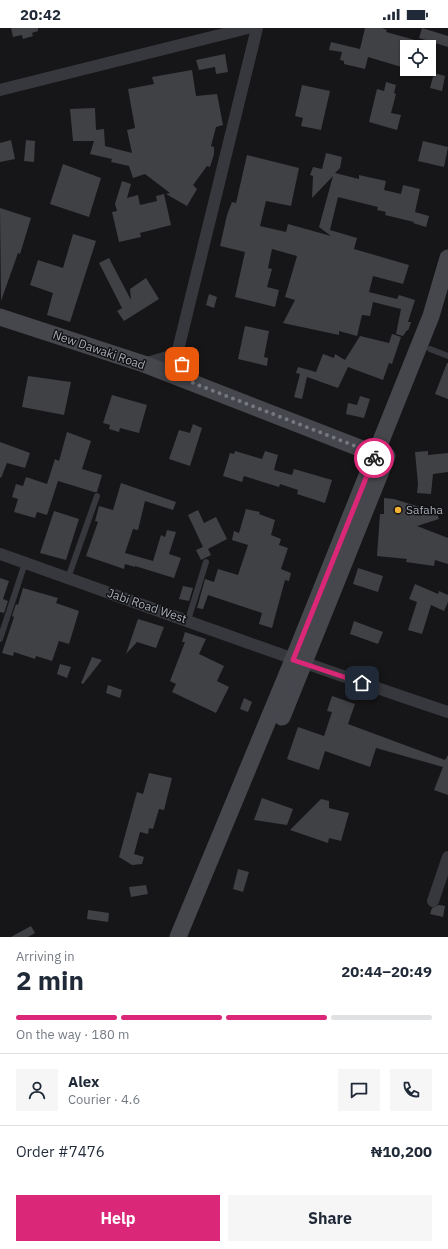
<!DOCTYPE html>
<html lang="en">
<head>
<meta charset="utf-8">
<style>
  body { margin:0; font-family:"IBM Plex Sans",sans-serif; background:#f6f6f7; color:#1f2937; height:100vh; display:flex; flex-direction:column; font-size:15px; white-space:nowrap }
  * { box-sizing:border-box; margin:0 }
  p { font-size:13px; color:#747a83 }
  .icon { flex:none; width:22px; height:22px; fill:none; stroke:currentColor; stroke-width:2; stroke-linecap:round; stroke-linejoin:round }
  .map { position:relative; height:909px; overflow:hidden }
  .side { display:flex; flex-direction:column; background:#fff; flex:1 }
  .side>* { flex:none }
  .tools { position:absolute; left:400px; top:12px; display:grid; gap:8px }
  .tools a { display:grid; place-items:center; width:36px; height:36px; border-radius:0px; background:#fff; box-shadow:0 1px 3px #0004; font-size:20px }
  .pin { position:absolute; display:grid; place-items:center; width:34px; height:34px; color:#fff; margin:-17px; border-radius:8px; box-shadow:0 2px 6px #0006 }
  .courier { position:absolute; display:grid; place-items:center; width:40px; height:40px; margin:-20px; border:3px solid #db2777; border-radius:50%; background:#fff; color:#222; box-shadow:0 1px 5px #0007 }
  .summary em { font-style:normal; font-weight:700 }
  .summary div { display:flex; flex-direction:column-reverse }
  .summary { display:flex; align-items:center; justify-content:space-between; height:68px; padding:0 16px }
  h1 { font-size:26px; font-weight:700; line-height:30px }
  .bar { display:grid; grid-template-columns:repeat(4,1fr); gap:6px 4px; align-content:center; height:48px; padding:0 16px }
  .bar i { height:5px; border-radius:3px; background:#e0e1e3 }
  .bar .current { background:#db2777 }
  .bar p { grid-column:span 4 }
  .line { display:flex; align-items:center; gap:10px; padding:0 16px; border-top:1px solid #e0e1e3 }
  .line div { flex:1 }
  .round { display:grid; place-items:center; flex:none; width:42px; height:42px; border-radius:0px; background:#f6f6f7 }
  .action { display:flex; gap:8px; margin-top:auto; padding:8px 16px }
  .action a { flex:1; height:46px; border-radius:0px; background:#db2777; color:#fff; font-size:16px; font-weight:700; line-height:46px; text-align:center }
  .action a+a { background:#f6f6f7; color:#1f2937 }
  .status { display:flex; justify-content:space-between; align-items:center; height:28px; padding:0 20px; background:#fff; direction:ltr }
  .status svg { height:11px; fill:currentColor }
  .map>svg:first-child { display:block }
  .building { fill:#404145 }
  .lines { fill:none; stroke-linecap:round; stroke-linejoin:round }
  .lane { stroke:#37383d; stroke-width:6 }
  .street { stroke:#37383d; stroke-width:12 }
  .secondary { stroke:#45474d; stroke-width:17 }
  .done { stroke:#757880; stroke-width:4; stroke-dasharray:0 7.2 }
  .route { stroke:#db2777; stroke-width:5 }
  .poi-dot { fill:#f2b134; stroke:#111113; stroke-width:1.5 }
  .labels { text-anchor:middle; stroke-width:3; stroke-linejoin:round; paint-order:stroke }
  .street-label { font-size:12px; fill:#a8adb8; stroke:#111113 }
  .poi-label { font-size:12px; fill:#a8adb8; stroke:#111113; text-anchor:start }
</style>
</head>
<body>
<div class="status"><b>20:42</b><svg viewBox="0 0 49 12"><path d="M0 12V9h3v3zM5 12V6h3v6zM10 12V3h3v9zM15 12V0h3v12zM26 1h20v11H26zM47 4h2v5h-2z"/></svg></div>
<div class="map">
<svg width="448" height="909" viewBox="0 0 448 909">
  <rect width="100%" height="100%" fill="#161618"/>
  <!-- building -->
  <g class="building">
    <polygon points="11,0 38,0 38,3 32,5 33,8 23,11 22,7 13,9"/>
    <polygon points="365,0 382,0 387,2 386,4 415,12 414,19 407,19 405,40 368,29 365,41 344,36 344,33 340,32 342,24 329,22 331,14 360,21"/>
    <polygon points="422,0 448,8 448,19 419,10"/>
    <polygon points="225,26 228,44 216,46 215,39 199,42 196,32"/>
    <polygon points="192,42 196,68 217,66 223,97 216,99 211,118 214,119 214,126 210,139 207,138 193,157 197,161 187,178 166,166 170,165 145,146 133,150 129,138 111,134 112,131 90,126 94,113 73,113 70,81 95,80 96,102 104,101 105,118 132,125 127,102 135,100 128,61 154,56 152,49"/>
    <polygon points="434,45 445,48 442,63 430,60"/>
    <polygon points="386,54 396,57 394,65 396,66 391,85 401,87 397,102 369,94 377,61 384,63"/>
    <polygon points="302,57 330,63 321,102 301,98 303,90 295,88"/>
    <polygon points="11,112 15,131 0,134 0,115"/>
    <polygon points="26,112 35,113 34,134 24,133"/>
    <polygon points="423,113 448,119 444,139 418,133"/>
    <polygon points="326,125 342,129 340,140 335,145 359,151 359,147 386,153 384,162 401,166 403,157 420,161 415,184 429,188 426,199 413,195 414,194 385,187 386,184 377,182 378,179 338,169 330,202 357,210 354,221 409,237 403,256 373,248 369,264 397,271 399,267 415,272 408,294 411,294 408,303 407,302 403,308 396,306 401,281 373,274 370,288 362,287 357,308 339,303 339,307 283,295 295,272 285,269 297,228 272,221 268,240 272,241 267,259 279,262 275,279 235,269 245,224 220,218 227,187 232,174 236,175 247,127 299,140 291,178 266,173 260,198 286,204 288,196 331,208 319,199 333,148 312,170 313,148 310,147 313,139 322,141"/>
    <polygon points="63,136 101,150 89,189 50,176"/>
    <polygon points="122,153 131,156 127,170 138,167 140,177 157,173 156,168 164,166 171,197 140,205 141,209 119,214 112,184 117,183 115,176"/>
    <polygon points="0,180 31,190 20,226 18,225 1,273"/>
    <polygon points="73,206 96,213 70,294 47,287 53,265 30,257 38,232 63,240"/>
    <polygon points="109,230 131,272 130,261 146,250 159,271 124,293 117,283 122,280 99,235"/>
    <polygon points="209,266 217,269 214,280 206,277"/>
    <polygon points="245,298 269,303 264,329 268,330 267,338 238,331"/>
    <polygon points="392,306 401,309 392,336 389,335 383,352 348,339 338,360 307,349 302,371 294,369 300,346 296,345 298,339 316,344 323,326 334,330 335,326 345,332 360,308 389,315"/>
    <polygon points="447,335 448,335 448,371 435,366"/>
    <polygon points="28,348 71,354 64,387 22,379"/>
    <polygon points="112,367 147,377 139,405 120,400 119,404 109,401 110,397 103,395"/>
    <polygon points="360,368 370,371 364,390 346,386 348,375 357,377"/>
    <polygon points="193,396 202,400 190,438 169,431 179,402 190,405"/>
    <polygon points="67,404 91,413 82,441 102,447 97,464 94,464 58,453 47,487 37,484 35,490 14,484 18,471 12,469 16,456 23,458 26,449 47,456 55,431 59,433"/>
    <polygon points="0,414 30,425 25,440 7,435 1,450 0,449"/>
    <polygon points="235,423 262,431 265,423 278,427 274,442 292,447 294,441 332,452 325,475 297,466 298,462 280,456 279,459 244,448 242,454 223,448 230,425 234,426"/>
    <polygon points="428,423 428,427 448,425 448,444 433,446 431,466 417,465 418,456 415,424"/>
    <polygon points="121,455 176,474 173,482 145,473 138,502 133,501 125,525 153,533 161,507 165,509 167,502 176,504 169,526 181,530 174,550 135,538 135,539 125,536 124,541 86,528 98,494 95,493 99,478 113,482"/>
    <polygon points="384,470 394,471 436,484 439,491 417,498 448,510 448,536 435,532 434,538 406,534 407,531 377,528 380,486 384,486"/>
    <polygon points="246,481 260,484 259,486 275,492 271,507 281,511 279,517 288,520 281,541 291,545 289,553 285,552 272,600 259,596 262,585 208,567 203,581 197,580 205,551 214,554 218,541 238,547 248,517 232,512 234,503 239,505"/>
    <polygon points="198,482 204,495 216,489 227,511 208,521 211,527 201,532 196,522 203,519 188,487"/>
    <polygon points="54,483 79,491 66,532 40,525"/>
    <polygon points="358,540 383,548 378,564 353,556"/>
    <polygon points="0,550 9,553 3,571 8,573 4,585 0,584"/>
    <polygon points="415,556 438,566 439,563 448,567 448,574 444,583 431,577 422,606 408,602 417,574 409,571"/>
    <polygon points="183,558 193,560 189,573 179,571"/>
    <polygon points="23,560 58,570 56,575 79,583 69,616 59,613 52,633 36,628 35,631 14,624 13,628 2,625 14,589 12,588 16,576 18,577"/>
    <polygon points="138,591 164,599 156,620 137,614 126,626"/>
    <polygon points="354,593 383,604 378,616 350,606"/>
    <polygon points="185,604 206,611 199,626 224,638 217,653 229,659 216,685 172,664 176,656 170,653 185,614 182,614"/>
    <polygon points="92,629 102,632 83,656 81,655"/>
    <polygon points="60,636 71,639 67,650 57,646"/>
    <polygon points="108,657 122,662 120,670 106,665"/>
    <polygon points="332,668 355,676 348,696 445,732 448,727 448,767 434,762 443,739 376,720 370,739 325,723 319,742 287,731 298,699 324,708 332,684 327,683"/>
    <polygon points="244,670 252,674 248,684 240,681"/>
    <polygon points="149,745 172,750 164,782 159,781 153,801 149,800 148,806 140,804 134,826 144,829 142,836 132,837 119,829 137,764 143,766"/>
    <polygon points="262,770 293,781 287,797 254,792"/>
    <polygon points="321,771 329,773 329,780 349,785 341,813 329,810 328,815 290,802"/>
    <polygon points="238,841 249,844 243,864 233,861"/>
    <polygon points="146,857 148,866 131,869 129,859"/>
    <polygon points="439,877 445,878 443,889 430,886 432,880"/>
    <polygon points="88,882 109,885 108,894 87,891"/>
    <polygon points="31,898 35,905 28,909 11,909"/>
  </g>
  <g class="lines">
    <!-- lane -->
    <g class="lane">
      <polyline points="430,321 448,328"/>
      <polyline points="68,550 97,468"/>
      <polyline points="188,592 206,534"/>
      <polyline points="0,611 25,535"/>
    </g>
    <!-- street -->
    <g class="street">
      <polyline points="0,62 248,0"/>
      <polyline points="177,326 193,355"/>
      <polyline points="144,336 177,326 257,0"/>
      <path d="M0 526C149 579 298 634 448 684"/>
      <polyline points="433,873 448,829"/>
    </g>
    <!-- secondary -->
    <g class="secondary">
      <polyline points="0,289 144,336 375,426"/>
      <polyline points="282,689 387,428"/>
      <polyline points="178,909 293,632 431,288 448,230"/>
    </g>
  </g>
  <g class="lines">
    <!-- done -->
    <polyline class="done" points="182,336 193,355 376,426 374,430"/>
    <!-- route -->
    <polyline class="route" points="362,655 293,632 374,430"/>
  </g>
  <!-- markers -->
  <circle class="poi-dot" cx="398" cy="482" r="4"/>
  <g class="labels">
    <!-- street labels -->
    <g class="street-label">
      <text transform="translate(99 322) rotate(19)" y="4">New Dawaki Road</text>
      <text transform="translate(147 578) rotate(19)" y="4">Jabi Road West</text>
    </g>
    <!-- poi labels -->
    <g class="poi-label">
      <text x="406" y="486">Safaha</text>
    </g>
  </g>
</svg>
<div class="tools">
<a><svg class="icon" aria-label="locate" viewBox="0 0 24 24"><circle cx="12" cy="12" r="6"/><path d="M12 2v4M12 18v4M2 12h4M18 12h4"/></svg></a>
</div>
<div class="pin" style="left:182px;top:336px;background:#ea580c"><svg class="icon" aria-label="bag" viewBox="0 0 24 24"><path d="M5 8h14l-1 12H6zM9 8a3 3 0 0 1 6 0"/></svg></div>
<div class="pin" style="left:362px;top:655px;background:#1f2937"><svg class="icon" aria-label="home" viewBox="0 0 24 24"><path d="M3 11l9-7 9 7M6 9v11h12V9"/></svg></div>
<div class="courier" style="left:374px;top:430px"><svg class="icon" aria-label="bike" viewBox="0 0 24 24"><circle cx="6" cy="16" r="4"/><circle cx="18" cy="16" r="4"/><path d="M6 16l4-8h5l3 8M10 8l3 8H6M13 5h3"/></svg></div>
</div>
<section class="side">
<div class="summary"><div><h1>2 min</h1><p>Arriving in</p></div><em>20:44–20:49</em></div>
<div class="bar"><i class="current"></i><i class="current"></i><i class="current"></i><i></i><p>On the way · 180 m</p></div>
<div class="line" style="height:72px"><a class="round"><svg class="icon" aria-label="person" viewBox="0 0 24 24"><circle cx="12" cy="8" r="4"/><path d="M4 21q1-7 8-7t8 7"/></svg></a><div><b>Alex</b><p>Courier · 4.6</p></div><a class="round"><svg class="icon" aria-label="chat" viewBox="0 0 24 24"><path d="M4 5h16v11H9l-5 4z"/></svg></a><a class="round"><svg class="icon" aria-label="phone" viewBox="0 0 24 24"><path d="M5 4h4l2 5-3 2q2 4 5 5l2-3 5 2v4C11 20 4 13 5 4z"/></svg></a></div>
<div class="line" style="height:52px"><div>Order #7476</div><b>₦10,200</b></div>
<div class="action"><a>Help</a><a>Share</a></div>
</section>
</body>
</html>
